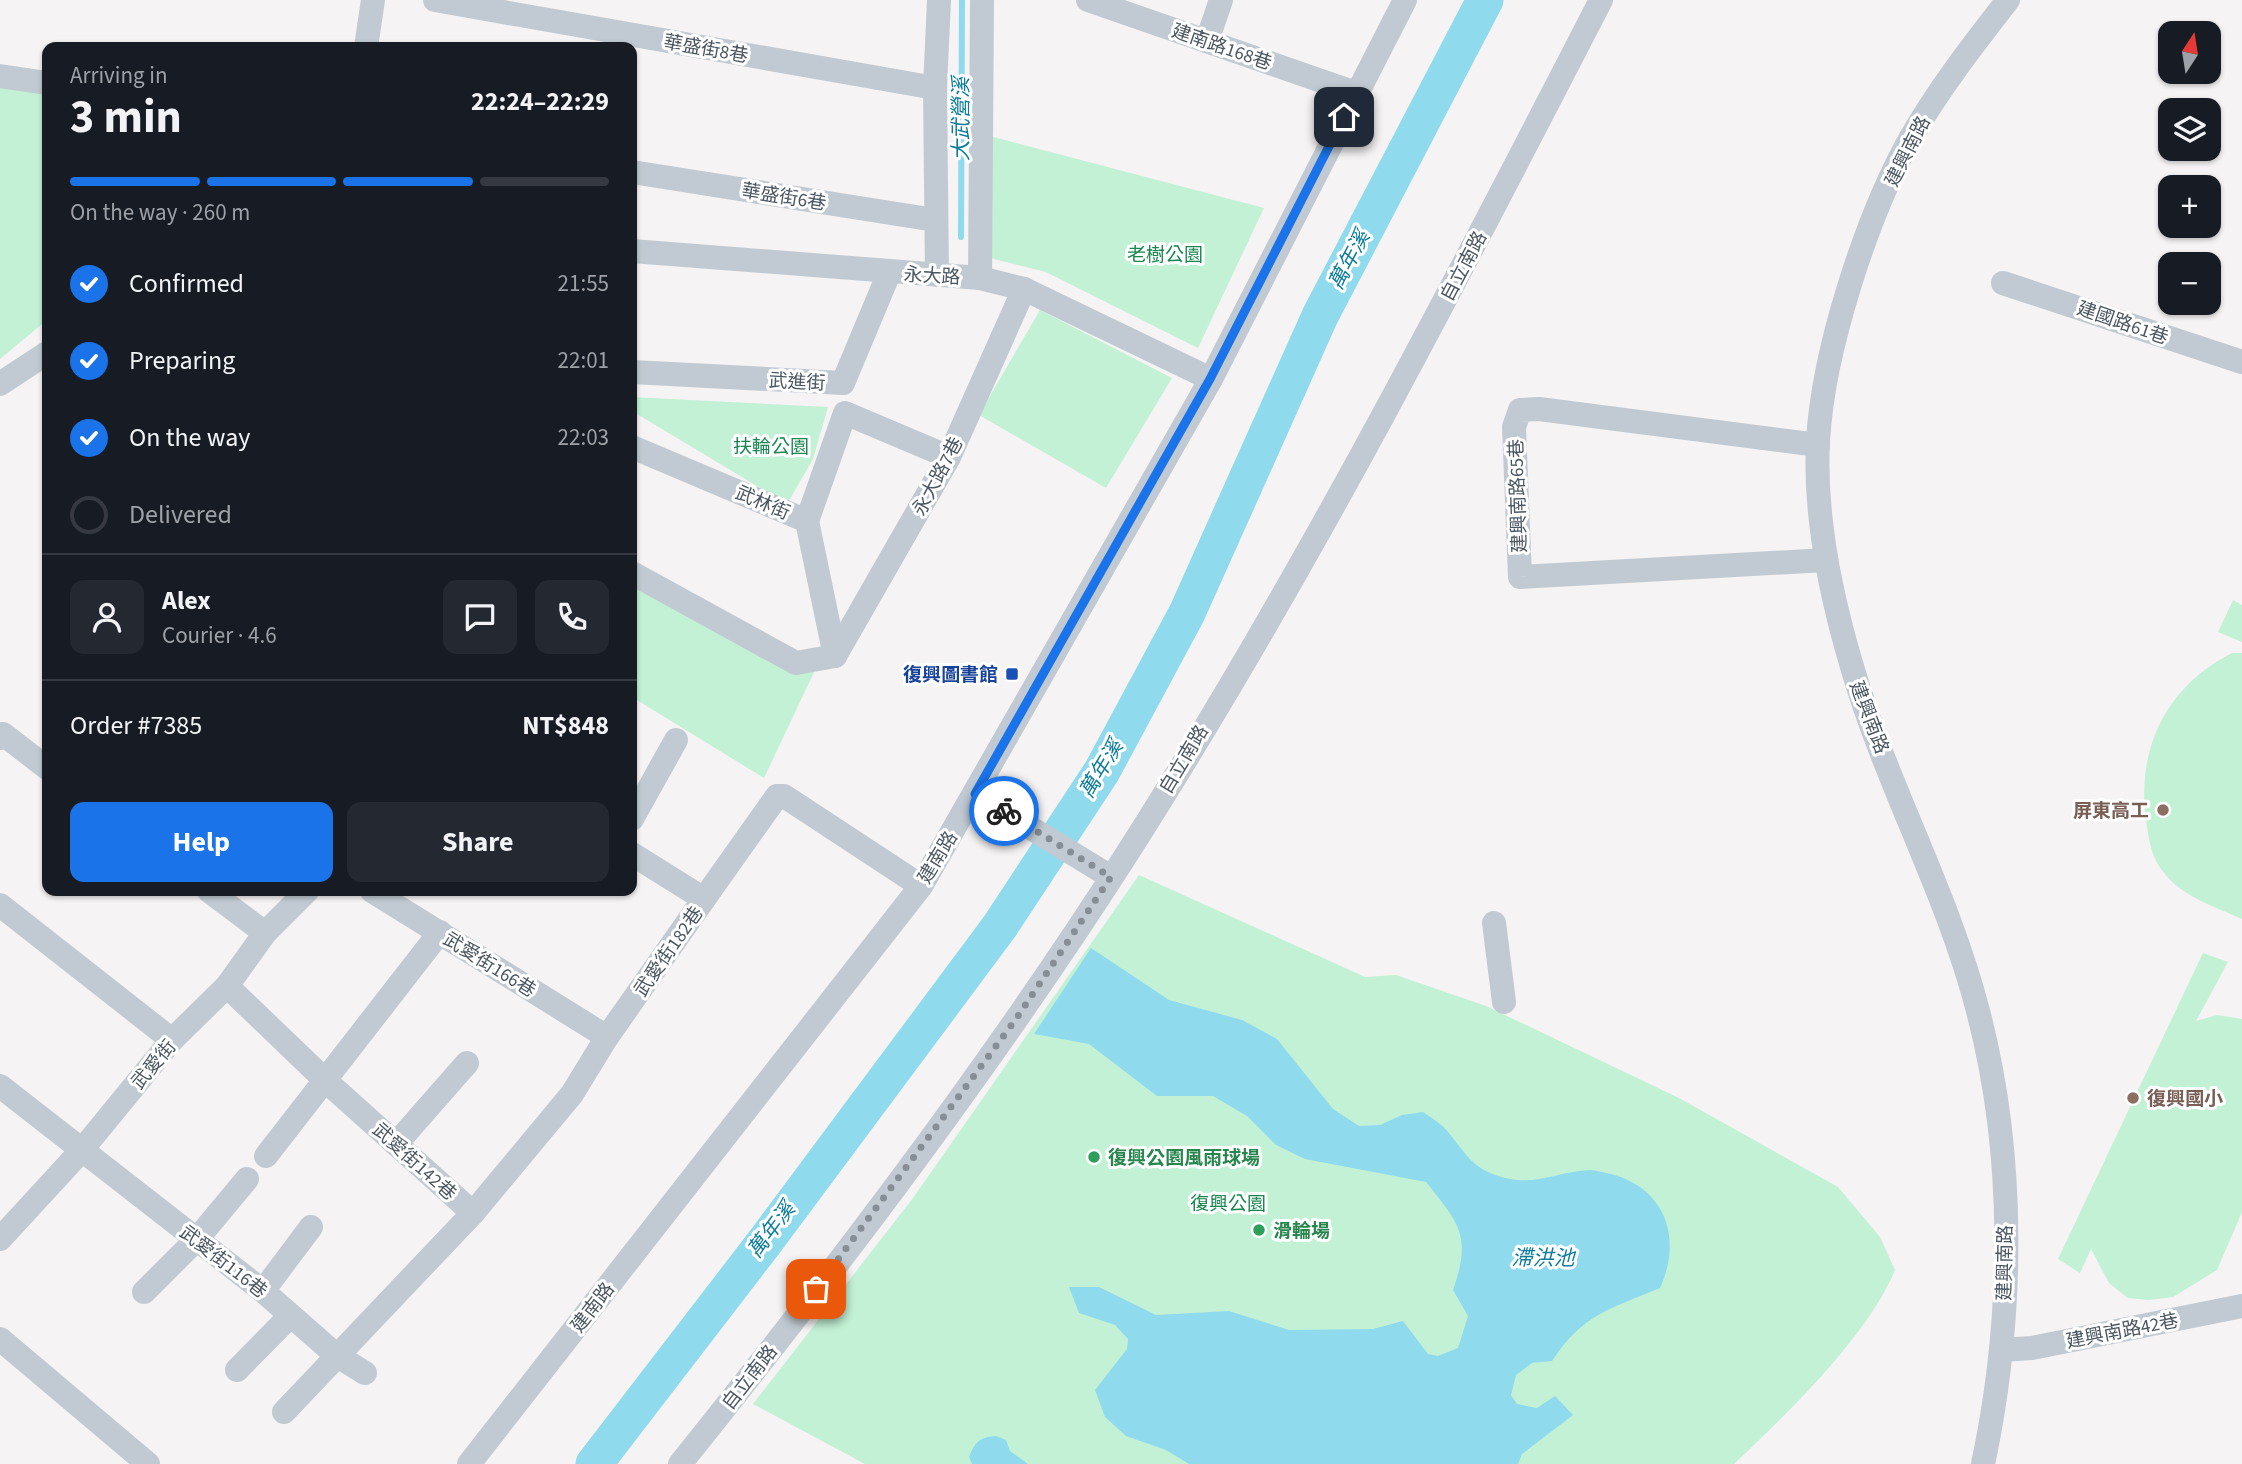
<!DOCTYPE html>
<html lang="en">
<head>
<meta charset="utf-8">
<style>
  body { margin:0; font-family:"Source Sans 3","Noto Sans TC",sans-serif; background:#242831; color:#f1f3f6; height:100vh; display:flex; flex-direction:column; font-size:26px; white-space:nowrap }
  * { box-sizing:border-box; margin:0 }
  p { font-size:23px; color:#9ea1a6 }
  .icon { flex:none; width:38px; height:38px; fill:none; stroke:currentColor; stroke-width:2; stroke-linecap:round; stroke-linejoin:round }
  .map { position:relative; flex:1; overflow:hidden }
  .panel { position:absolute; left:42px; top:42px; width:595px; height:854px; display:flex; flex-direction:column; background:#171b24; border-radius:14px; box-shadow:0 2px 5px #0004 }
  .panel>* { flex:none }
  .needle { width:46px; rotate:12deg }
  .tools { position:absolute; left:2158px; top:21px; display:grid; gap:14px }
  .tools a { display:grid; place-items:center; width:63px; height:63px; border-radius:14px; background:#171b24; box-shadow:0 2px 5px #0004; font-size:35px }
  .pin { position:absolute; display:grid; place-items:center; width:60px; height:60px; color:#fff; margin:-30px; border-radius:14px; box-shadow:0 4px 10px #0006 }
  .courier { position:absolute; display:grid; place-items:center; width:70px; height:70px; margin:-35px; border:5px solid #1a73e8; border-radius:50%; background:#fff; color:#222; box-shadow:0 2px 9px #0007 }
  .headline em { font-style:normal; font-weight:700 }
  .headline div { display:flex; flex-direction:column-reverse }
  .headline { display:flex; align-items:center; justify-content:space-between; height:119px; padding:0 28px }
  h1 { font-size:46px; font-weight:700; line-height:52px }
  .bar { display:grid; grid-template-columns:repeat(4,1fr); gap:10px 7px; align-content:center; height:84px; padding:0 28px }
  .bar i { height:9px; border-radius:5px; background:#363941 }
  .bar .active { background:#1a73e8 }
  .bar p { grid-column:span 4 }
  .line { display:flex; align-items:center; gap:18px; padding:0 28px; border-top:2px solid #363941 }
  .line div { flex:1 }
  .round { display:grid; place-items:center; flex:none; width:74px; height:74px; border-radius:14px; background:#242831 }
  ol { padding:0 28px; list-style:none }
  li { display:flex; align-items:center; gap:21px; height:77px }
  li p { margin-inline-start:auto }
  li .icon { padding:7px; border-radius:50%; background:#1a73e8; color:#fff; stroke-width:4 }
  li:last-child { color:#9ea1a6 }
  li i { width:38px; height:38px; border:4px solid #363941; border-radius:50% }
  .primary-button { display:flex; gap:14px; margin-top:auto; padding:14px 28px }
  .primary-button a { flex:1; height:80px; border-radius:14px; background:#1a73e8; color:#fff; font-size:28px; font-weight:700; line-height:80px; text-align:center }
  .primary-button a+a { background:#242831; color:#f1f3f6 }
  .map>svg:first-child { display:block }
  .green { fill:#c3f1d5 }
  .water { fill:#90daee }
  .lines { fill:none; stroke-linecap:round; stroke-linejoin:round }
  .stream { stroke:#90daee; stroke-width:6 }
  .river { stroke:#90daee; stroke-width:37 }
  .minor { stroke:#c1cad2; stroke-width:24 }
  .done { stroke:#868d94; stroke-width:7; stroke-dasharray:0 12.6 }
  .route { stroke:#1a73e8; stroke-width:9 }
  .transit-dot { fill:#1a4fb4; stroke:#fff; stroke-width:2.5 }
  .education-dot { fill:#8d6e63; stroke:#fff; stroke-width:2.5 }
  .leisure-dot { fill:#2e9e5b; stroke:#fff; stroke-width:2.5 }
  .labels { text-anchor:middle; stroke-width:6; stroke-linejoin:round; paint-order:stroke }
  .street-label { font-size:19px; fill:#4a5661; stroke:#fff }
  .park-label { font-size:19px; fill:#17864f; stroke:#fff }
  .transit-label { font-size:19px; font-weight:bold; fill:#164399; stroke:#fff; text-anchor:end }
  .education-label { font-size:19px; font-weight:bold; fill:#785e54; stroke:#fff; text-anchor:end }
  .leisure-label { font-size:19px; font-weight:bold; fill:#27864d; stroke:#fff; text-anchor:start }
  .water-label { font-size:21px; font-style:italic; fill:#0c7c9b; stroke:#fff }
</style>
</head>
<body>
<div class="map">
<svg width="2242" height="1464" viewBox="0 0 2242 1464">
  <rect width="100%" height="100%" fill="#f5f3f3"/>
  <!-- green -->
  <g class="green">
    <polygon points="0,84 47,91 47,320 0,359"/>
    <polygon points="986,135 1264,208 1198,348 1046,272 978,255"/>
    <polygon points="1040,310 1172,378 1106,488 979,415"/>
    <polygon points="632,397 828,407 813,459 787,504 632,411"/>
    <polygon points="632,569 816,668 764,778 632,697"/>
    <polygon points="2233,600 2242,605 2242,642 2218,632"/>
    <path d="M2232 653H2242V919C2216 907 2183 897 2165 874 2151 858 2149 840 2146 820 2136 748 2167 686 2232 653Z"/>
    <path d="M1139 875 1365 977 1396 975 1486 1006 1679 1098 1838 1187 1880 1237 1895 1270C1868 1336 1786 1415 1734 1464H865L753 1404 913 1198Z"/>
    <polygon points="2203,953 2228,962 2196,1021 2217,1015 2242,1019 2242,1212 2217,1270 2173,1297 2149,1300 2128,1298 2109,1283 2091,1249 2080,1273 2058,1259"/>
  </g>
  <!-- water -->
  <g class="water">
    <path d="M1091 948 1169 1000 1242 1020 1277 1039 1333 1109 1359 1126 1380 1125 1402 1115 1423 1112C1431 1118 1442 1124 1448 1132 1468 1156 1472 1169 1505 1178 1536 1186 1560 1171 1590 1170 1596 1170 1604 1173 1611 1174 1665 1188 1683 1238 1660 1288 1610 1309 1583 1314 1552 1361L1532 1363 1516 1375 1511 1395 1517 1404 1537 1408 1555 1396 1573 1415 1522 1454 1518 1464H1189L1166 1450 1126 1436 1105 1417 1095 1390 1127 1349 1128 1339 1115 1325 1079 1313 1069 1287H1099L1156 1315 1229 1311 1289 1330 1373 1329 1403 1321 1428 1354 1438 1356 1458 1348 1468 1316 1453 1290C1472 1236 1459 1223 1426 1182L1305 1159 1276 1145 1247 1116 1213 1096H1157L1089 1044 1034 1034Z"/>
    <path d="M996 1436 1006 1440 1010 1451 1028 1464H972L969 1457C975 1442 980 1437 996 1436Z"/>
  </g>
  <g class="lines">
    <!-- stream -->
    <polyline class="stream" points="961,237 962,0"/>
    <!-- river -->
    <polyline class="river" points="594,1464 767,1239 1000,926 1102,771 1187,613 1320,316 1485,0"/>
    <!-- minor -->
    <g class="minor">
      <polyline points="435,0 935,88"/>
      <polyline points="1088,0 1356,93"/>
      <polyline points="1207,41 1221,0"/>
      <polyline points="366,47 373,0"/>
      <polyline points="0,76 47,83"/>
      <polyline points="632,172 935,220"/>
      <polyline points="632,251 980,278 1024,289 1211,379"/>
      <polyline points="937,275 935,88 939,0"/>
      <polyline points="980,278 982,0"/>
      <polyline points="2003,283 2242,362"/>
      <polyline points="632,372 843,383 889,273"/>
      <polyline points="0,384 47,353"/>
      <polyline points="1818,445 1539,409 1520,410 1514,427 1520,577 1826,560"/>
      <polyline points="632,447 807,521 835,656"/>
      <polyline points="807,521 845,413 949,457"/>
      <polyline points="632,573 796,663 835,656"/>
      <polyline points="835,656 949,457 1024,289"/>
      <polyline points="0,738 3,734 47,768"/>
      <polyline points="975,794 1111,877"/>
      <polyline points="632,819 676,740"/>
      <polyline points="209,891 265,933"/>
      <polyline points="372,891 607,1037"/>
      <polyline points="704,899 777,796 784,796 921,886"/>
      <polyline points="0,905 172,1040"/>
      <polyline points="1494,923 1504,1002"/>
      <polyline points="227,986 327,1082 473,1213 572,1094 607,1037 704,899 632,854"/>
      <polyline points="0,1086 263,1291 336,1355 365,1373"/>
      <polyline points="396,1144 467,1063"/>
      <polyline points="266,1156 440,932"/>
      <polyline points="0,1239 81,1151 172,1040 227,986 265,933 307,891"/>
      <polyline points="263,1291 311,1227"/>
      <polyline points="144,1292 197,1239 247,1179"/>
      <polyline points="0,1339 148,1464"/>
      <polyline points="2001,1350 2032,1348 2242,1306"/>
      <polyline points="237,1370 290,1316"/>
      <polyline points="284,1412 473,1213"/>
      <polyline points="469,1464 921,886 1211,379 1405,0"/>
      <path d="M680 1464C836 1270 988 1070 1123 860 1300 584 1451 291 1601 0"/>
      <path d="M1983 1464C2014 1318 2016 1156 1978 1011 1948 894 1887 786 1853 670 1831 597 1814 517 1818 441 1823 351 1866 218 1910 139 1938 90 1973 45 2008 0"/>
    </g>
  </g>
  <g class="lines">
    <!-- done -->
    <polyline class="done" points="816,1289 1016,1019 1111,877 1004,811"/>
    <!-- route -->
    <polyline class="route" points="1004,811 975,794 1210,379 1344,117"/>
  </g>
  <!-- markers -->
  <rect class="transit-dot" x="1005" y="667" width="14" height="14" rx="3.5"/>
  <g class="education-dot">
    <circle cx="2163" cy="810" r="7"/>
    <circle cx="2133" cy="1098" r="7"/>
  </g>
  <g class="leisure-dot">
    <circle cx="1094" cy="1157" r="7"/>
    <circle cx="1259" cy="1230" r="7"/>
  </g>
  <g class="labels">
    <!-- street labels -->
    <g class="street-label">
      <text transform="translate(1222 46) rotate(19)" y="7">建南路168巷</text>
      <text transform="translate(706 48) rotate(10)" y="7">華盛街8巷</text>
      <text transform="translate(1907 151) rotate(-63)" y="7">建興南路</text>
      <text transform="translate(784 196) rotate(9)" y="7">華盛街6巷</text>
      <text transform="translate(1463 266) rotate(-62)" y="7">自立南路</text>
      <text transform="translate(932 275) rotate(3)" y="7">永大路</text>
      <text transform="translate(2123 322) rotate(19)" y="7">建國路61巷</text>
      <text transform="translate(797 381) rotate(3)" y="7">武進街</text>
      <text transform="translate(937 476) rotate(-62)" y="7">永大路7巷</text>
      <text transform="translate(1517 496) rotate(-92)" y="7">建興南路65巷</text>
      <text transform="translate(763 502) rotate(23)" y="7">武林街</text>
      <text transform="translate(1870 717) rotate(69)" y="7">建興南路</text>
      <text transform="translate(1183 759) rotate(-59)" y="7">自立南路</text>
      <text transform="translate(937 857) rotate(-59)" y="7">建南路</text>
      <text transform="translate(668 951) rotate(-55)" y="7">武愛街182巷</text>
      <text transform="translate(490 964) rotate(32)" y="7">武愛街166巷</text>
      <text transform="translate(153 1064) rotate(-50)" y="7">武愛街</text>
      <text transform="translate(415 1161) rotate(42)" y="7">武愛街142巷</text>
      <text transform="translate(224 1261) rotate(38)" y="7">武愛街116巷</text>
      <text transform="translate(2004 1263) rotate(-89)" y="7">建興南路</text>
      <text transform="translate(592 1307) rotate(-52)" y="7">建南路</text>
      <text transform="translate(2122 1330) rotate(-11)" y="7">建興南路42巷</text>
      <text transform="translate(749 1377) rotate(-52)" y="7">自立南路</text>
    </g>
    <!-- park labels -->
    <g class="park-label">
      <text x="1165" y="261">老樹公園</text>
      <text x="771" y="453">扶輪公園</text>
      <text x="1228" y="1210">復興公園</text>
    </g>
    <!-- transit labels -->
    <g class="transit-label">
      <text x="998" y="681">復興圖書館</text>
    </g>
    <!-- education labels -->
    <g class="education-label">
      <text x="2149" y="817">屏東高工</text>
      <text x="2147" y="1105" text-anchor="start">復興國小</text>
    </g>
    <!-- leisure labels -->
    <g class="leisure-label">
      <text x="1108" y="1164">復興公園風雨球場</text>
      <text x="1273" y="1237">滑輪場</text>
    </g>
    <!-- water labels -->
    <g class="water-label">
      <text transform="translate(961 119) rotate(-90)" y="7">大武營溪</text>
      <text transform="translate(1349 260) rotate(-62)" y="7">萬年溪</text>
      <text transform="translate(1101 769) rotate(-59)" y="7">萬年溪</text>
      <text transform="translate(771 1230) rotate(-53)" y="7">萬年溪</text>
      <text x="1543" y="1265">滯洪池</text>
    </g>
  </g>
</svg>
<div class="tools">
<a><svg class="needle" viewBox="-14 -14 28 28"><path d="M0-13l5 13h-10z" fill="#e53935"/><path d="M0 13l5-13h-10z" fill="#9ea1a6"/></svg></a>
<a><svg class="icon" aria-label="layers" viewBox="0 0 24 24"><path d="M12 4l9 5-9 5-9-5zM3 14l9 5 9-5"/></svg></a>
<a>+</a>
<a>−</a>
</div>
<div class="pin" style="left:816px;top:1289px;background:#ea580c"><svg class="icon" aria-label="bag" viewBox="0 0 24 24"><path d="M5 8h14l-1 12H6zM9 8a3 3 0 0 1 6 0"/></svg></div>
<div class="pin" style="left:1344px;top:117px;background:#1f2937"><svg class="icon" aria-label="home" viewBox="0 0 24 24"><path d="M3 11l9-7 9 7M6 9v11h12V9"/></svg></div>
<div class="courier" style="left:1004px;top:811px"><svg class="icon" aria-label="bike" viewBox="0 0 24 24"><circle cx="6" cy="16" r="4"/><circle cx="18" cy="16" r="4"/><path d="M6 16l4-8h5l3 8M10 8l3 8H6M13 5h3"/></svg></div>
<section class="panel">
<div class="headline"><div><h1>3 min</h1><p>Arriving in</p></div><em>22:24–22:29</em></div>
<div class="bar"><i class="active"></i><i class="active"></i><i class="active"></i><i></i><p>On the way · 260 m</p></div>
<ol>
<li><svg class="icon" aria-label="check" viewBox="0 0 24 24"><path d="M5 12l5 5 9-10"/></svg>Confirmed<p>21:55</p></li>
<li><svg class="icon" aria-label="check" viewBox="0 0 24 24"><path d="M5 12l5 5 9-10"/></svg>Preparing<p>22:01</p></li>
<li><svg class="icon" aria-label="check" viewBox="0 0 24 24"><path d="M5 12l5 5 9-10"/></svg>On the way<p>22:03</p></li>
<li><i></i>Delivered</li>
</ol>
<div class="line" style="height:126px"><a class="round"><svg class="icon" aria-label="person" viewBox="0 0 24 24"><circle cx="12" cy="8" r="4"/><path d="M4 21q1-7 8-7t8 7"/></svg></a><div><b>Alex</b><p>Courier · 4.6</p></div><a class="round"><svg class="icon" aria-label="chat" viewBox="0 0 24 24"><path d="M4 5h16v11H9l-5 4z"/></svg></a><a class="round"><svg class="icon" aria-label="phone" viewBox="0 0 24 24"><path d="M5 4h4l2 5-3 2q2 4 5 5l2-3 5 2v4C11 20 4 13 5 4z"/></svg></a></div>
<div class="line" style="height:91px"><div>Order #7385</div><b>NT$848</b></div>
<div class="primary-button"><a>Help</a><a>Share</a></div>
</section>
</div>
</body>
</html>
